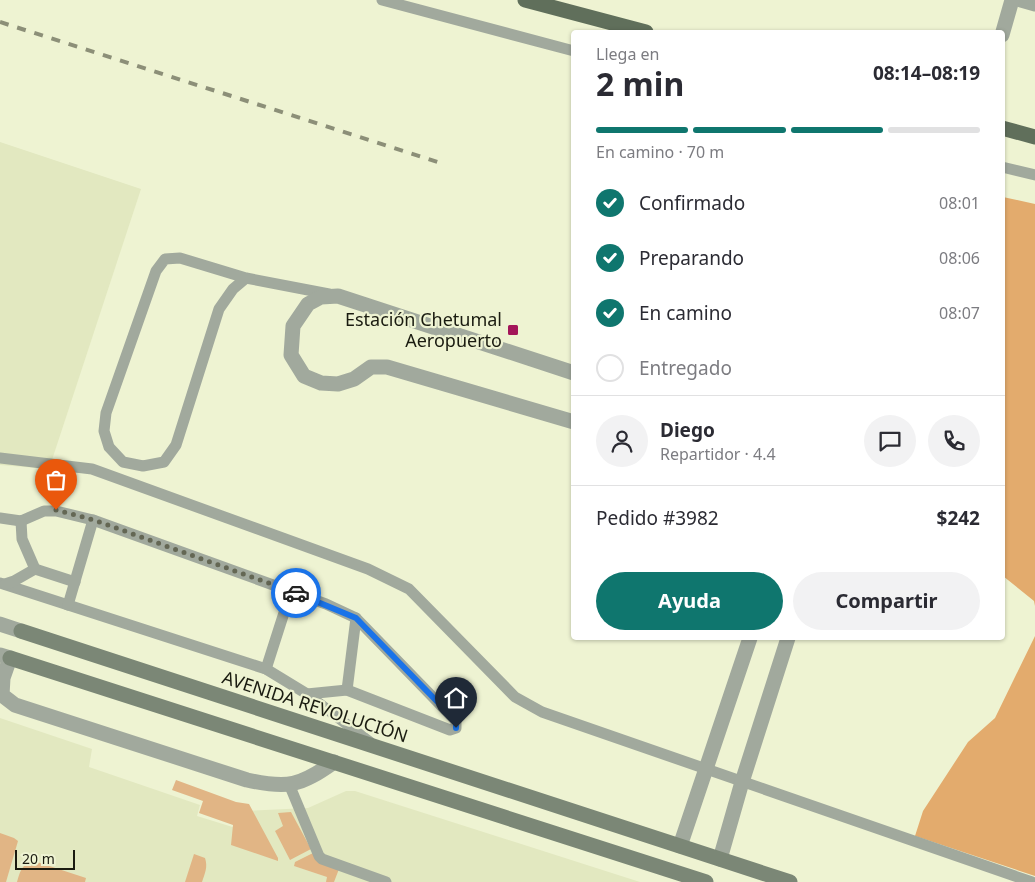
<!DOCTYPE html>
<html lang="es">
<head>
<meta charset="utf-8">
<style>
  body { margin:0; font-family:"Noto Sans",sans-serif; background:#f2f2f3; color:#2b2b33; height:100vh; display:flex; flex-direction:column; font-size:19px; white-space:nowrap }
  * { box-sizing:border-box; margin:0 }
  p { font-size:16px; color:#7c7c81 }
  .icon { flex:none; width:28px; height:28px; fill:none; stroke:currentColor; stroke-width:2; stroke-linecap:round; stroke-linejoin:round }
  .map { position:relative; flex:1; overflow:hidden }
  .sheet { position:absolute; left:571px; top:30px; width:434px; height:610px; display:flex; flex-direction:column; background:#fff; border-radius:5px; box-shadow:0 1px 4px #0004 }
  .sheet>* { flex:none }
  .scale { position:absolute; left:15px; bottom:12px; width:60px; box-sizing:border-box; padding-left:5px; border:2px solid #1a1b10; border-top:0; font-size:14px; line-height:18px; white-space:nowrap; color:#1a1b10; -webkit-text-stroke:4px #eef3d2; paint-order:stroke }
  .pin { position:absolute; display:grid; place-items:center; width:42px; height:42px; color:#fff; margin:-51px -21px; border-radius:50% 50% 50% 0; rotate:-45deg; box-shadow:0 0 5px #0007 }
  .pin .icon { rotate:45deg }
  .courier { position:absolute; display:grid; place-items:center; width:50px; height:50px; margin:-25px; border:4px solid #1a73e8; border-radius:50%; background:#fff; color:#222; box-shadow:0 1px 6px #0007 }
  .overview em { font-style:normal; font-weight:700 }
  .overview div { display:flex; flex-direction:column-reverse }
  .overview { display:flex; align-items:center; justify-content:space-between; height:85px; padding:0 25px }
  h1 { font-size:32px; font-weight:700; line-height:38px }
  .bar { display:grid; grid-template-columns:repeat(4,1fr); gap:8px 5px; align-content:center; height:60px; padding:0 25px }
  .bar i { height:6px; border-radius:4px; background:#e1e1e2 }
  .bar .on { background:#0f766e }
  .bar p { grid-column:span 4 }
  .line { display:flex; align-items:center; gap:12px; padding:0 25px; border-top:1px solid #e1e1e2 }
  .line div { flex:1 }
  .round { display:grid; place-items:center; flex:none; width:52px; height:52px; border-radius:26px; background:#f2f2f3 }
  ol { padding:0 25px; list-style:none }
  li { display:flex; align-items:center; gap:15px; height:55px }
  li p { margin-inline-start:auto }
  li .icon { padding:5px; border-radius:50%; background:#0f766e; color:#fff; stroke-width:4 }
  li:last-child { color:#7c7c81 }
  li i { width:28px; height:28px; border:2px solid #e1e1e2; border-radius:50% }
  .primary-button { display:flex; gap:10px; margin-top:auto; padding:10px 25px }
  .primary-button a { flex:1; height:58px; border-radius:30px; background:#0f766e; color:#fff; font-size:20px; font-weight:700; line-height:58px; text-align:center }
  .primary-button a+a { background:#f2f2f3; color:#2b2b33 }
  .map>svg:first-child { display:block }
  .built { fill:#e2e8c0 }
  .green { fill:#e1b585 }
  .forest { fill:#e3ab6d }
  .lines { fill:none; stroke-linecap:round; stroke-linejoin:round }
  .lane { stroke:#a1a99d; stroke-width:11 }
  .street { stroke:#a1a99d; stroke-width:15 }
  .secondary { stroke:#7b8776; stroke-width:15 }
  .primary { stroke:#606f5b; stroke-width:15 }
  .rail { stroke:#8c8f78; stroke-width:4; stroke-dasharray:9 9; stroke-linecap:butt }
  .done { stroke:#646754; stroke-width:5; stroke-dasharray:0 9 }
  .route { stroke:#1a73e8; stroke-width:6 }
  .poi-dot { fill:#a31559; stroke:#eef3d2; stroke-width:2 }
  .labels { text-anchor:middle; stroke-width:4.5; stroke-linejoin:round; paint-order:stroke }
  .poi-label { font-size:18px; fill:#1a1b10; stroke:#eef3d2; text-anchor:end }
  .street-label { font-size:18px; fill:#1a1b10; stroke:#eef3d2 }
</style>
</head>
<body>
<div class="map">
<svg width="1035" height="882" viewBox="0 0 1035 882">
  <rect width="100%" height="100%" fill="#eef3d2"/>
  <!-- built -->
  <g class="built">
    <polygon points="0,142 141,189 49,469 0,465"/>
    <polygon points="0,718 92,749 89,767 200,805 197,816 239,829 246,811 308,808 346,791 355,791 640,882 0,882"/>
  </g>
  <!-- green -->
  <g class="green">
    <polygon points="176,780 236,802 249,804 278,858 278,861 231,845 233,825 199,813 203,801 172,790"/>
    <polygon points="291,812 311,849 290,860 275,831 283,826 278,813"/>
    <polygon points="0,833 14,838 18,841 6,882 0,882"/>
    <polygon points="313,853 339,869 334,882 326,882 327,877 294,866 295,862"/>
    <path d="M194 854 205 858C208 867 205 873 202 882H185Z"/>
    <path d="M34 861 86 878 85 882H17C20 872 22 863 34 861Z"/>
  </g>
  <!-- forest -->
  <g class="forest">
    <polygon points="1003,197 1035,204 1035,606 1034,601 1003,576"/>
    <polygon points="1035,636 1035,876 915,836 923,811 968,742 995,718"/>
  </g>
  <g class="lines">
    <!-- lane -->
    <g class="lane">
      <polyline points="382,0 574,51"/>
      <polyline points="1002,167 1035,175"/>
      <polyline points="246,278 233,289 219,309 176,445 164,462 143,466 123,462 109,447 104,431 106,413 156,271 165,259 180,258 246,278 329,294"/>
      <polyline points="0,458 92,469 368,569 409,589 515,697 542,712 1032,882"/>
      <polyline points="0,518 21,521 44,511 56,511 93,520 326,604 356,618 456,721 456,728 450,730 347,690 307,694"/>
      <polyline points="35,569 75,582"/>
      <polyline points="0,583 266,669 307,694 370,742"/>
      <polyline points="5,584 14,581 35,569 22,539 21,521"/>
      <polyline points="68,605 93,520"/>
      <polyline points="266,669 291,591"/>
      <polyline points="347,690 356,618"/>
      <polyline points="289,784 319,856 322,859 386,882"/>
    </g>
    <!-- street -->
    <g class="street">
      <polyline points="1021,0 1035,4"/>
      <polyline points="1002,35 1012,0"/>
      <polyline points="574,373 338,296 321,297 308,304 293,326 291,355 304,376 321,383 338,384 354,379 371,367 387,367 574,422"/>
      <polyline points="0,624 21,631"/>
      <path d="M0 655 10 658 3 678 2 695 15 705 247 780C288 789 300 786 334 762"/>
      <polyline points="680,846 750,638"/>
      <polyline points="720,859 742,782 788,638"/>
    </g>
    <!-- secondary -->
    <g class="secondary">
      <polyline points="21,631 790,882"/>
      <polyline points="10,658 706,882"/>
    </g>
    <!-- primary -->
    <g class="primary">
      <polyline points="525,0 646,32"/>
      <polyline points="1002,128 1035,137"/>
    </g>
    <!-- rail -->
    <polyline class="rail" points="0,22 441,163"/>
  </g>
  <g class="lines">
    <!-- done -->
    <polyline class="done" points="56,510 94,520 296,593"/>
    <!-- route -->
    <polyline class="route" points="296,593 356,618 456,721 456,728"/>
  </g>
  <!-- markers -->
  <rect class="poi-dot" x="507" y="324" width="12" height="12" rx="2.5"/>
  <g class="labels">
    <!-- poi labels -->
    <g class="poi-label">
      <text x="502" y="326">Estación Chetumal<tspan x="502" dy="21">Aeropuerto</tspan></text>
    </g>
    <!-- street labels -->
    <g class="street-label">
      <text transform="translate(315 707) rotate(18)" y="6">AVENIDA REVOLUCIÓN</text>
    </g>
  </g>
</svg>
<div class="scale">20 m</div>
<div class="pin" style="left:56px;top:510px;background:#ea580c"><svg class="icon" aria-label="bag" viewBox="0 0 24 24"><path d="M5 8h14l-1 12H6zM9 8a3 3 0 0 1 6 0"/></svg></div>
<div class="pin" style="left:456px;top:728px;background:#1f2937"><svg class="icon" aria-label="home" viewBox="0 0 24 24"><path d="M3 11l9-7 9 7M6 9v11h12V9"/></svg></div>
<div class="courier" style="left:296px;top:593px"><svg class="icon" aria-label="car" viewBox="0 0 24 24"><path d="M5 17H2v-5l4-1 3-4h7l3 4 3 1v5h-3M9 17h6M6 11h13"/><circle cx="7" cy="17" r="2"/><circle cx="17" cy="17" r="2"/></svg></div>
<section class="sheet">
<div class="overview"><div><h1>2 min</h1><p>Llega en</p></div><em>08:14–08:19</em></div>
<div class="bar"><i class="on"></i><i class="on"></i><i class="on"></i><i></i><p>En camino · 70 m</p></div>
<ol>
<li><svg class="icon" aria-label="check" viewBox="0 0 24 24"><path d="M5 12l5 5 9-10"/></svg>Confirmado<p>08:01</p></li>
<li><svg class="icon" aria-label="check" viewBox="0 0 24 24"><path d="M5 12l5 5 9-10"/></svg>Preparando<p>08:06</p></li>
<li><svg class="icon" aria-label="check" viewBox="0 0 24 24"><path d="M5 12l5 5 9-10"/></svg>En camino<p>08:07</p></li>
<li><i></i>Entregado</li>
</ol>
<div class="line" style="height:90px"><a class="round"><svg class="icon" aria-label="person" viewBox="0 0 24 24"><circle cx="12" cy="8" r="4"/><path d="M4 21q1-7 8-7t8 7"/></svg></a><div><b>Diego</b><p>Repartidor · 4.4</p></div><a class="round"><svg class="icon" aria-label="chat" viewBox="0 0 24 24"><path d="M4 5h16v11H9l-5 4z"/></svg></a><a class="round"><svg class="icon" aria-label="phone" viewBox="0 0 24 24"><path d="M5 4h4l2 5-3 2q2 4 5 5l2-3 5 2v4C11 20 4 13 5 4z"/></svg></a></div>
<div class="line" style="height:65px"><div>Pedido #3982</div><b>$242</b></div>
<div class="primary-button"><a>Ayuda</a><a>Compartir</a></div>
</section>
</div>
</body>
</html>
